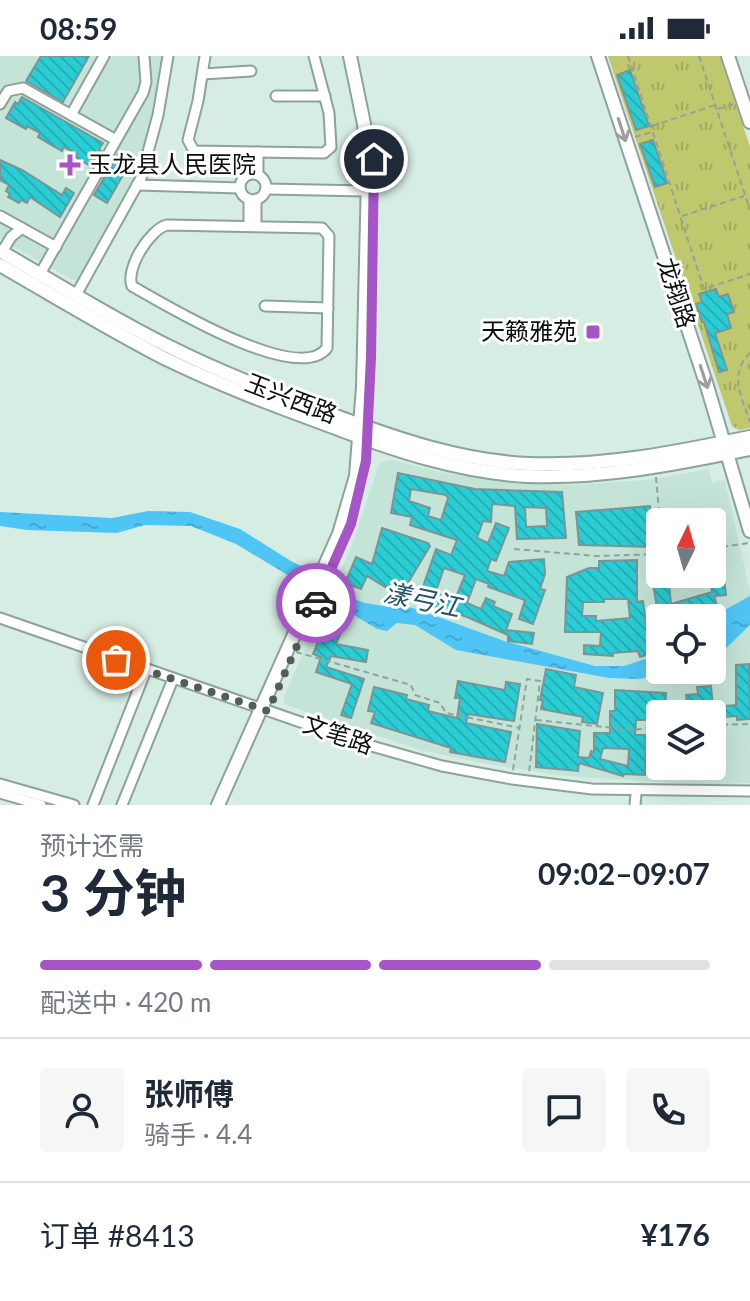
<!DOCTYPE html>
<html lang="zh">
<head>
<meta charset="utf-8">
<style>
  body { margin:0; font-family:Lato,"Noto Sans SC",sans-serif; background:#f6f6f7; color:#1f2937; height:100vh; display:flex; flex-direction:column; font-size:30px; white-space:nowrap }
  * { box-sizing:border-box; margin:0 }
  p { font-size:26px; color:#747a83 }
  .icon { flex:none; width:44px; height:44px; fill:none; stroke:currentColor; stroke-width:2; stroke-linecap:round; stroke-linejoin:round }
  .map { position:relative; height:749px; overflow:hidden }
  .details { display:flex; flex-direction:column; background:#fff; flex:1 }
  .details>* { flex:none }
  .needle { width:52px; rotate:5deg }
  .tools { position:absolute; left:646px; top:452px; display:grid; gap:16px }
  .tools a { display:grid; place-items:center; width:80px; height:80px; border-radius:8px; background:#fff; box-shadow:0 8px 32px #0002; font-size:40px }
  .pin { position:absolute; display:grid; place-items:center; width:68px; height:68px; color:#fff; margin:-34px; border:4px solid #fff; border-radius:50%; box-shadow:0 2px 8px #0007 }
  .courier { position:absolute; display:grid; place-items:center; width:80px; height:80px; margin:-40px; border:6px solid #a555c5; border-radius:50%; background:#fff; color:#222; box-shadow:0 2px 10px #0007 }
  .head em { font-style:normal; font-weight:700 }
  .head div { display:flex; flex-direction:column-reverse }
  .head { display:flex; align-items:center; justify-content:space-between; height:136px; padding:0 40px }
  h1 { font-size:52px; font-weight:700; line-height:60px }
  .bar { display:grid; grid-template-columns:repeat(4,1fr); gap:12px 8px; align-content:center; height:96px; padding:0 40px }
  .bar i { height:10px; border-radius:6px; background:#e0e1e3 }
  .bar .active { background:#a555c5 }
  .bar p { grid-column:span 4 }
  .line { display:flex; align-items:center; gap:20px; padding:0 40px; border-top:2px solid #e0e1e3 }
  .line div { flex:1 }
  .round { display:grid; place-items:center; flex:none; width:84px; height:84px; border-radius:8px; background:#f6f6f7 }
  .status { display:flex; justify-content:space-between; align-items:center; height:56px; padding:0 40px; background:#fff; direction:ltr }
  .status svg { height:22px; fill:currentColor }
  .map>svg:first-child { display:block }
  .built { fill:#c5e4d8; fill-rule:evenodd }
  .park { fill:url(#park-tufts) }
  .water { fill:url(#water-ripples) }
  .building { fill:url(#building-back-hatch); stroke:#7c9495; stroke-width:2; fill-rule:evenodd }
  .lines { fill:none; stroke-linecap:round; stroke-linejoin:round }
  .minor-casing { stroke:#8ca29a; stroke-width:13 }
  .major-casing { stroke:#8ca29a; stroke-width:16 }
  .path { stroke:#91a39c; stroke-width:2; stroke-dasharray:6 4; stroke-linecap:butt }
  .minor { stroke:#fff; stroke-width:9 }
  .major { stroke:#fff; stroke-width:12 }
  .oneway { stroke:#9d9f9f }
  .done { stroke:#515d59; stroke-width:8; stroke-dasharray:0 14.4 }
  .route { stroke:#a555c5; stroke-width:10 }
  .poi-dot { fill:#a555c5; stroke:#fff; stroke-width:3 }
  .labels { text-anchor:middle; stroke-width:6; stroke-linejoin:round; paint-order:stroke }
  .poi-label { font-size:24px; fill:#09100e; stroke:#fff; text-anchor:start }
  .street-label { font-size:24px; fill:#09100e; stroke:#fff }
  .water-label { font-size:26px; font-style:italic; fill:#235367; stroke:#fff }
</style>
</head>
<body>
<div class="status"><b>08:59</b><svg viewBox="0 0 49 12"><path d="M0 12V9h3v3zM5 12V6h3v6zM10 12V3h3v9zM15 12V0h3v12zM26 1h20v11H26zM47 4h2v5h-2z"/></svg></div>
<div class="map">
<svg width="750" height="749" viewBox="0 0 750 749">
  <defs>
    <pattern id="park-tufts" width="24" height="20" patternUnits="userSpaceOnUse" patternTransform="scale(2)"><rect width="24" height="20" fill="#bfc86c"/><path d="M3 7l-1-3M5 7V3M7 7l1-3M15 17l-1-3M17 17v-4M19 17l1-3" fill="none" stroke="#a3ab5c"/></pattern>
    <pattern id="water-ripples" width="26" height="14" patternUnits="userSpaceOnUse" patternTransform="scale(2)"><rect width="26" height="14" fill="#4fc5f5"/><path d="M2 4q2-2 4 0t4 0M15 11q2-2 4 0t4 0" fill="none" stroke="#44a8d1"/></pattern>
    <pattern id="building-back-hatch" width="6" height="6" patternUnits="userSpaceOnUse" patternTransform="scale(2)"><rect width="6" height="6" fill="#2bcdd5"/><path d="M-1 5l2 2M0 0l6 6M5-1l2 2" fill="none" stroke="#25afb6"/></pattern>
  </defs>
  <rect width="100%" height="100%" fill="#d6ede4"/>
  <!-- built -->
  <g class="built">
    <polygon points="0,0 162,0 148,79 136,119 78,223 73,224 0,183"/>
    <path d="M391 404 449 418 513 426 570 429 647 424 709 413 712 427 725 424 750 536V727L706 729 565 720 482 707 420 694 284 648V640L352 489 379 409 383 405ZM660 466H712V518H660ZM660 562H712V614H660ZM660 658H712V710H660Z"/>
  </g>
  <!-- park -->
  <polygon class="park" points="608,0 720,0 750,91 750,372 739,374 732,370"/>
  <!-- water -->
  <g class="water">
    <polygon points="148,455 190,456 240,473 291,505 346,533 354,543 365,547 390,551 403,549 419,554 504,585 595,610 624,610 660,598 660,614 673,614 640,623 609,622 456,594 415,569 397,567 387,575 377,573 236,488 191,470 145,469 117,477 27,474 0,470 0,456 112,462"/>
    <polygon points="750,540 750,569 722,596 712,600 712,590 723,571 719,565 712,567 712,562 710,562"/>
  </g>
  <!-- building -->
  <g class="building">
    <polygon points="41,0 89,0 63,46 26,25"/>
    <polygon points="630,14 649,70 636,74 617,19"/>
    <polygon points="22,41 103,87 99,93 101,95 92,111 75,101 77,98 64,91 62,95 38,81 40,77 27,70 26,73 6,62 15,46 18,48"/>
    <polygon points="653,84 667,127 655,131 640,88"/>
    <polygon points="118,98 131,105 107,147 94,139"/>
    <polygon points="0,104 22,114 62,139 66,132 74,137 60,161 30,141 27,147 21,144 19,147 8,141 10,138 6,135 9,129 0,124"/>
    <polygon points="716,233 719,241 728,238 734,256 727,258 731,272 715,277 727,314 719,316 704,266 702,266 696,248 702,246 699,238"/>
    <path d="M398 417 475 433 562 436 566 482 517 483 515 450 492 448 491 466 483 465 477 482 488 487 496 467 509 472 496 505 491 503 487 515 504 520 509 506 544 503 545 518 540 533 545 534 533 568 519 563 525 544 488 531 489 528 476 523 467 547 481 553 486 542 495 546 493 550 512 558 506 574 534 577 532 588 508 585V579L467 561 418 545 436 493 451 499 457 484 410 469 412 461 391 457ZM411 433 446 439 448 442 441 464 428 460 430 452 409 445ZM525 451 546 452 547 470 526 471ZM444 512 465 519 456 541 436 535Z"/>
    <polygon points="650,450 653,491 579,489 576,456"/>
    <polygon points="382,472 428,487 430,490 400,540 367,520 361,533 345,527 356,501 372,508"/>
    <path d="M722 503 726 539 714 540 717 549 673 562H659L650 512 660 510V518H712V504ZM710 523 712 536 671 548 669 527Z"/>
    <path d="M637 504V546L643 545 648 583 660 579V595L640 601 638 595 613 597V600L584 598V589L600 590 601 576H565L567 521 589 512H599V505ZM604 543H628L630 562 596 565V560H582L583 546H604Z"/>
    <polygon points="329,560 340,564 338,569 343,571 336,588 368,594 366,606 331,600 326,611 364,623 351,662 341,659 352,628 316,616 321,601 313,598"/>
    <polygon points="749,608 750,663 737,664 737,660 712,662 712,658 699,658 698,646 687,647 686,639 698,638 697,631 711,630 713,651 736,649 736,609"/>
    <polygon points="546,613 576,619 574,631 603,637 597,668 582,666 583,661 541,653 543,644 540,644"/>
    <polygon points="458,625 505,634 506,626 520,628 514,665 468,658 466,667 511,676 505,706 450,696 451,692 371,667 375,656 368,655 374,631 407,639 406,643 429,649 428,655 457,662 460,642 455,642"/>
    <path d="M615 634 666 637 665 658H660V664H636L635 679H646L645 719 624 718 623 720 579 707 578 715 536 711 537 668 580 675 578 701 589 702 591 695 594 696V677H610V655H615ZM603 692 629 693 628 710 600 703Z"/>
  </g>
  <g class="lines">
    <defs>
      <g id="minor">
        <polyline points="205,0 198,45 188,84 194,95 324,97 331,91 329,57 314,0"/>
        <polyline points="203,18 251,15"/>
        <polyline points="276,40 325,40"/>
        <polyline points="0,48 8,35 23,32 116,84"/>
        <polyline points="71,59 104,0"/>
        <circle cx="253" cy="131" r="13"/>
        <polyline points="258,119 258,96"/>
        <polyline points="137,129 240,132"/>
        <polyline points="266,133 367,135"/>
        <polyline points="0,160 56,191"/>
        <path d="M167 169 322 172 329 180 327 292C298 330 164 248 132 230 125 213 150 173 167 169Z"/>
        <polyline points="249,170 249,143"/>
        <polyline points="256,170 256,143"/>
        <polyline points="2,196 11,181 22,172"/>
        <polyline points="40,218 143,37 146,26 144,0"/>
        <polyline points="76,239 141,122 158,59 168,0"/>
        <polyline points="265,250 328,252"/>
        <polyline points="0,562 361,687 442,710 512,723 592,733 750,735"/>
        <polyline points="0,728 74,749"/>
        <polyline points="0,737 41,749"/>
        <polyline points="93,749 146,614"/>
        <polyline points="122,749 173,623"/>
        <polyline points="635,749 636,738"/>
      </g>
      <g id="major">
        <polyline points="598,0 707,330 750,475"/>
        <polyline points="728,0 750,66"/>
        <path d="M0 195C58 228 114 264 174 293 226 319 281 339 336 360 398 383 461 405 529 408 604 411 677 396 750 381"/>
        <path d="M0 209C54 240 108 273 164 302 219 329 276 350 333 371 396 395 459 416 527 420 603 423 676 408 750 393"/>
        <polyline points="218,749 339,478 356,420 363,331 368,121 364,68 350,0"/>
      </g>
    </defs>
    <!-- minor casing -->
    <use href="#minor" class="minor-casing"/>
    <!-- major casing -->
    <use href="#major" class="major-casing"/>
    <!-- path -->
    <g class="path">
      <polyline points="628,0 704,233 750,218"/>
      <polyline points="699,0 750,154"/>
      <polyline points="718,53 734,48"/>
      <polyline points="652,70 715,49"/>
      <polyline points="635,81 652,76"/>
      <polyline points="682,160 744,140"/>
      <path d="M750 297C728 318 742 342 750 366"/>
      <polyline points="656,421 660,466"/>
      <polyline points="712,492 750,487"/>
      <polyline points="514,493 596,500 660,498"/>
      <polyline points="296,596 411,629 415,639 440,647 446,657 520,672"/>
      <polyline points="536,664 634,674 660,670"/>
      <polyline points="712,669 750,668"/>
      <polyline points="513,714 527,623 540,625 529,717"/>
    </g>
    <!-- minor -->
    <use href="#minor" class="minor"/>
    <!-- major -->
    <use href="#major" class="major"/>
  </g>
  <!-- one-way arrows -->
  <defs><path id="oneway-shaft" d="M-6 0H5M1.5-3L5.5 0L1.5 3" fill="none" stroke-width="1.6" stroke-linecap="round" stroke-linejoin="round" transform="scale(2)"/></defs>
  <g class="oneway">
    <use href="#oneway-shaft" transform="translate(622 74) rotate(72)"/>
    <use href="#oneway-shaft" transform="translate(704 321) rotate(72)"/>
  </g>
  <g class="lines">
    <!-- done -->
    <polyline class="done" points="116,604 268,655 316,547"/>
    <!-- route -->
    <polyline class="route" points="316,547 351,468 366,405 371,301 374,103"/>
  </g>
  <!-- markers -->
  <g class="poi-dot">
    <path d="M66 97h8v8h8v8h-8v8h-8v-8h-8v-8h8z"/>
    <rect x="585" y="268" width="16" height="16" rx="4"/>
  </g>
  <g class="labels">
    <!-- poi labels -->
    <g class="poi-label">
      <text x="88" y="117">玉龙县人民医院</text>
      <text x="577" y="284" text-anchor="end">天籁雅苑</text>
    </g>
    <!-- street labels -->
    <g class="street-label">
      <text transform="translate(676 237) rotate(72)" y="8">龙翔路</text>
      <text transform="translate(291 343) rotate(21)" y="8">玉兴西路</text>
      <text transform="translate(338 679) rotate(19)" y="8">文笔路</text>
    </g>
    <!-- water labels -->
    <g class="water-label">
      <text transform="translate(422 544) rotate(12)" y="9">漾弓江</text>
    </g>
  </g>
</svg>
<div class="tools">
<a><svg class="needle" viewBox="-14 -14 28 28"><path d="M0-13l5 13h-10z" fill="#e53935"/><path d="M0 13l5-13h-10z" fill="#747a83"/></svg></a>
<a><svg class="icon" aria-label="locate" viewBox="0 0 24 24"><circle cx="12" cy="12" r="6"/><path d="M12 2v4M12 18v4M2 12h4M18 12h4"/></svg></a>
<a><svg class="icon" aria-label="layers" viewBox="0 0 24 24"><path d="M12 4l9 5-9 5-9-5zM3 14l9 5 9-5"/></svg></a>
</div>
<div class="pin" style="left:116px;top:604px;background:#ea580c"><svg class="icon" aria-label="bag" viewBox="0 0 24 24"><path d="M5 8h14l-1 12H6zM9 8a3 3 0 0 1 6 0"/></svg></div>
<div class="pin" style="left:374px;top:103px;background:#1f2937"><svg class="icon" aria-label="home" viewBox="0 0 24 24"><path d="M3 11l9-7 9 7M6 9v11h12V9"/></svg></div>
<div class="courier" style="left:316px;top:547px"><svg class="icon" aria-label="car" viewBox="0 0 24 24"><path d="M5 17H2v-5l4-1 3-4h7l3 4 3 1v5h-3M9 17h6M6 11h13"/><circle cx="7" cy="17" r="2"/><circle cx="17" cy="17" r="2"/></svg></div>
</div>
<section class="details">
<div class="head"><div><h1>3 分钟</h1><p>预计还需</p></div><em>09:02–09:07</em></div>
<div class="bar"><i class="active"></i><i class="active"></i><i class="active"></i><i></i><p>配送中 · 420 m</p></div>
<div class="line" style="height:144px"><a class="round"><svg class="icon" aria-label="person" viewBox="0 0 24 24"><circle cx="12" cy="8" r="4"/><path d="M4 21q1-7 8-7t8 7"/></svg></a><div><b>张师傅</b><p>骑手 · 4.4</p></div><a class="round"><svg class="icon" aria-label="chat" viewBox="0 0 24 24"><path d="M4 5h16v11H9l-5 4z"/></svg></a><a class="round"><svg class="icon" aria-label="phone" viewBox="0 0 24 24"><path d="M5 4h4l2 5-3 2q2 4 5 5l2-3 5 2v4C11 20 4 13 5 4z"/></svg></a></div>
<div class="line" style="height:104px"><div>订单 #8413</div><b>¥176</b></div>
</section>
</body>
</html>
